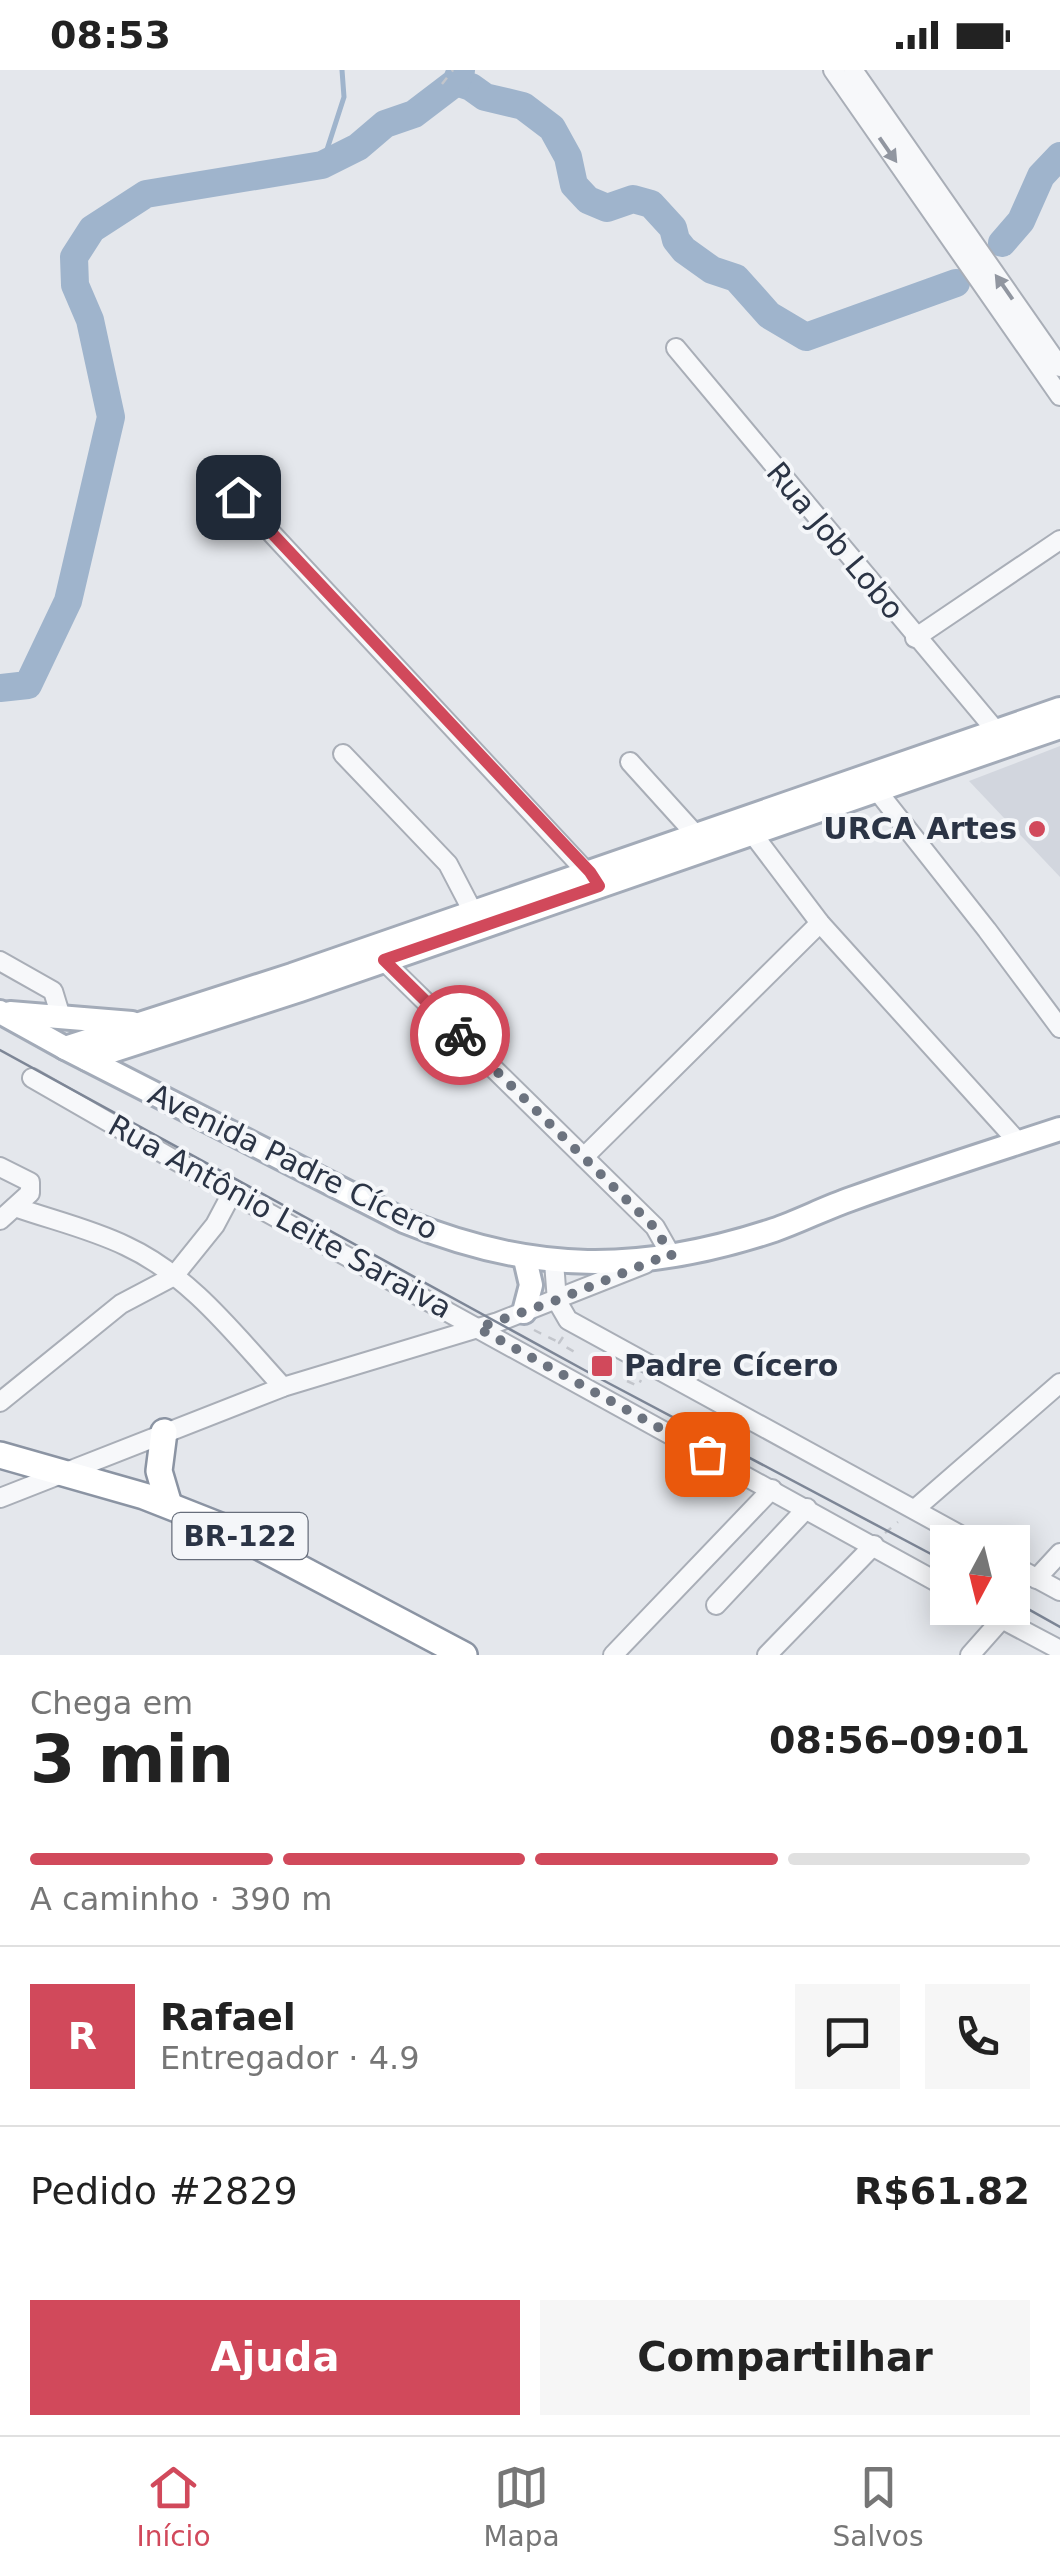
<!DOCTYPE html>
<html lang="pt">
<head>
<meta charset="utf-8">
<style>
  body { margin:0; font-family:"DejaVu Sans",sans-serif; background:#f6f6f6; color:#222; height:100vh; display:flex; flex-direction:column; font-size:38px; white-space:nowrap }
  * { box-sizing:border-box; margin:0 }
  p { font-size:32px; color:#767676 }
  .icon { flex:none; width:55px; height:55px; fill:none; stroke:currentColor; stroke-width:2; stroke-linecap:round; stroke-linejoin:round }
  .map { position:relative; height:1585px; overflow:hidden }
  .details { display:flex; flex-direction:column; background:#fff; flex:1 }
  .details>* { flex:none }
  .needle { width:65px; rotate:187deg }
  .tools { position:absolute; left:930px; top:1455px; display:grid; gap:20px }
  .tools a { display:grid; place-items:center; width:100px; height:100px; border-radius:0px; background:#fff; box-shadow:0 5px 25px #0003; font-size:50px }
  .pin { position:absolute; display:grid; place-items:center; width:85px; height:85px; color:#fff; margin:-42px; border-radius:20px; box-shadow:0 5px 15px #0006 }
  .courier { position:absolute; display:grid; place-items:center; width:100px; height:100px; margin:-50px; border:8px solid #d1495b; border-radius:50%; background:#fff; color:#222; box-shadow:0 2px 12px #0007 }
  .overview em { font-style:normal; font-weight:700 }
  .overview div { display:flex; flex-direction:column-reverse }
  .overview { display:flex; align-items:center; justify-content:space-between; height:170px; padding:0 30px }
  h1 { font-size:65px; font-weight:700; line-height:75px }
  .bar { display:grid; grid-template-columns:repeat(4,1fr); gap:15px 10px; align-content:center; height:120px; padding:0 30px }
  .bar i { height:12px; border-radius:8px; background:#e0e0e0 }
  .bar .selected { background:#d1495b }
  .bar p { grid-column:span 4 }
  .line { display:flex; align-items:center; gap:25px; padding:0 30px; border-top:2px solid #e0e0e0 }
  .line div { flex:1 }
  .round { display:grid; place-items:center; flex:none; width:105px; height:105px; border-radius:0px; background:#f6f6f6 }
  .button { display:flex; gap:20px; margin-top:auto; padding:20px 30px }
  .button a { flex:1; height:115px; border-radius:0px; background:#d1495b; color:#fff; font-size:40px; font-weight:700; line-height:115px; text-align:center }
  .button a+a { background:#f6f6f6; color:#222 }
  .status { display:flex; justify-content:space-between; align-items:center; height:70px; padding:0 50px; background:#fff; direction:ltr }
  .status svg { height:28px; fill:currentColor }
  .tab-bar { display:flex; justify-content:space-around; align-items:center; height:140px; border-top:2px solid #e0e0e0; background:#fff; font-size:28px; color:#767676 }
  .tab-bar a { display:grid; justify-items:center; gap:5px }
  .tab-bar .selected { color:#d1495b }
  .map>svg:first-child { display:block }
  .built { fill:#d2d6de }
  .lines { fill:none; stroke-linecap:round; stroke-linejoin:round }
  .stream { stroke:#9fb4cc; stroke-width:5 }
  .river { stroke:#9fb4cc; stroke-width:28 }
  .minor-casing { stroke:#a9aeb7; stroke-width:22 }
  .major-casing { stroke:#a3abb8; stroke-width:28 }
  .highway-casing { stroke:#8b94a3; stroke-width:30 }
  .path { stroke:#c2c5cb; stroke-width:2.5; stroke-dasharray:8 8; stroke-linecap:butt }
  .minor { stroke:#f7f8fa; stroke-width:18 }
  .major { stroke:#fff; stroke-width:22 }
  .highway { stroke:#fff; stroke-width:25 }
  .tram { stroke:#7d8696; stroke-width:2.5 }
  .oneway { fill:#9196a0 }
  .done { stroke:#6c737f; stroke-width:10; stroke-dasharray:0 18 }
  .route { stroke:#d1495b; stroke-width:12 }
  .poi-dot { fill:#d1495b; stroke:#f4f6f9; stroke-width:4 }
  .labels { text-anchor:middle; stroke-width:8; stroke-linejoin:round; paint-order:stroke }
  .shield { fill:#f4f6f9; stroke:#676e7b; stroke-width:2.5 }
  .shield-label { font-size:28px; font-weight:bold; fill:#2b3445 }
  .street-label { font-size:30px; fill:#2b3445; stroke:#f4f6f9 }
  .poi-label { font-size:30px; font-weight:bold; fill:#2b3445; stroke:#f4f6f9; text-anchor:end }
</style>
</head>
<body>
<div class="status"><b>08:53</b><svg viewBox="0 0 49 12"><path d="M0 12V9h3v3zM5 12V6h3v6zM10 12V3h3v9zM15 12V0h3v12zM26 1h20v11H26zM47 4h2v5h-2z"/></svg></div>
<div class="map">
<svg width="1060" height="1585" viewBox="0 0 1060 1585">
  <rect width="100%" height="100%" fill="#e4e7ec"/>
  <!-- built -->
  <polygon class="built" points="1060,676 1060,807 969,711"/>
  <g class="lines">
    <!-- stream -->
    <polyline class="stream" points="322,95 344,27 342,0"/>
    <!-- river -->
    <g class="river">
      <polyline points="456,12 471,17 485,27 523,36 552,58 568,87 574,115 588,130 607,138 633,129 651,134 673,158 676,170 684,180 712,200 736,208 769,245 806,267 956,213"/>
      <polyline points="1002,173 1021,151 1041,106 1060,86"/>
      <polyline points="0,618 28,615 68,531 111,347 90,250 75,215 74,187 92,159 146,124 322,95 358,77 385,54 414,44 456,12 461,0"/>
    </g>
    <defs>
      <g id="minor">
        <polyline points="833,0 1060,326"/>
        <polyline points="853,0 1060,297"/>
        <polyline points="676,278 997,662"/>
        <polyline points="211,398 596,812"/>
        <polyline points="915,568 1060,470"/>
        <polyline points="343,684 448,794 473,842"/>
        <polyline points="630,692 696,765"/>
        <polyline points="871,713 987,860 1060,958"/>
        <polyline points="752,763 820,853 1018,1072"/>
        <polyline points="383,890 655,1157 672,1187"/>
        <polyline points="0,891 53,921 61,947"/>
        <polyline points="32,1008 232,1123 948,1518"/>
        <polyline points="584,1087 820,853"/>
        <polyline points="0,1097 30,1112 30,1123 0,1150"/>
        <path d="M15 1137C52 1150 91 1159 126 1176 191 1206 236 1266 283 1317"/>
        <polyline points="554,1192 557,1231 568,1250 973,1472"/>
        <polyline points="0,1332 121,1234 174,1206 215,1155 232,1123"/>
        <polyline points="0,1428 283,1317 498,1252 645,1194"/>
        <polyline points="915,1439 1060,1313"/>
        <polyline points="1012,1495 1060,1521"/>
        <polyline points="1036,1509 1060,1483"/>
        <polyline points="716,1535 807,1438"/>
        <polyline points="981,1538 1060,1580"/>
        <polyline points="613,1585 772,1419"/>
        <polyline points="767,1585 874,1475"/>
        <polyline points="970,1585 1001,1550"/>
      </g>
      <g id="major">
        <path d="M0 942 65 978 404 1151C533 1204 641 1204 774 1160 800 1151 825 1138 851 1129 920 1104 990 1082 1060 1059"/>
        <polyline points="10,943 132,953"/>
        <polyline points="65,978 292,905 1060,639"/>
        <polyline points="87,989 300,920 1060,657"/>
        <polyline points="524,1242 531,1215 525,1189"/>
      </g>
      <g id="highway">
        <polyline points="164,1362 159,1401 169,1435"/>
        <polyline points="0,1385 144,1426 220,1456 464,1585"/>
      </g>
    </defs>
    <!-- minor casing -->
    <use href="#minor" class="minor-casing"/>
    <!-- major casing -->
    <use href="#major" class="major-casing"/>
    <!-- highway casing -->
    <use href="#highway" class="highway-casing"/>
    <!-- path -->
    <g class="path">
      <polyline points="442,14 453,0"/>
      <polyline points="534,1260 558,1272"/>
      <polyline points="563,1267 559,1273 578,1284"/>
      <polyline points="627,1311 638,1316 641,1310"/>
      <polyline points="885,1463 898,1452"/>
    </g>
    <!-- minor -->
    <use href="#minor" class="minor"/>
    <!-- major -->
    <use href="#major" class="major"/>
    <!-- highway -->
    <use href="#highway" class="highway"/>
    <!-- tram -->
    <g class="tram">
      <polyline points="0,980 597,1307 948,1493"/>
      <polyline points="1012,1530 1060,1557"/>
    </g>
  </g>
  <!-- one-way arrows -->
  <defs><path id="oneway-solid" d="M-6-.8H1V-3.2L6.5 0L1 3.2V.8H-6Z" transform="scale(2.5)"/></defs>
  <g class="oneway">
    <use href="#oneway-solid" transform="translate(888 80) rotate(55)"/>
    <use href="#oneway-solid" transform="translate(1004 217) rotate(-125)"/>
  </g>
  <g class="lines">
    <!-- done -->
    <polyline class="done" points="460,965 655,1158 672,1186 660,1188 557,1230 478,1258 707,1384"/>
    <!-- route -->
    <polyline class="route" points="238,427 590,802 599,816 384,890 460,965"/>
  </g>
  <!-- markers -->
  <g class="poi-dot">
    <circle cx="1037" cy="759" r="10"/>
    <rect x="590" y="1284" width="24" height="24" rx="5"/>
  </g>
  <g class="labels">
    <!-- shield labels -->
    <rect class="shield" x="172.5" y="1443" width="135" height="46" rx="8"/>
    <g class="shield-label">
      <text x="240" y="1476">BR-122</text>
    </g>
    <!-- street labels -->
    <g class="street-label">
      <text transform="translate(835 471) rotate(50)" y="10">Rua Job Lobo</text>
      <text transform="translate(293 1092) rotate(26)" y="10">Avenida Padre Cícero</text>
      <text transform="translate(280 1147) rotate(29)" y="10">Rua Antônio Leite Saraiva</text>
    </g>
    <!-- poi labels -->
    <g class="poi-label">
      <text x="1017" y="769">URCA Artes</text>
      <text x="624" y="1306" text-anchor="start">Padre Cícero</text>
    </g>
  </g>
</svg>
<div class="tools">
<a><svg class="needle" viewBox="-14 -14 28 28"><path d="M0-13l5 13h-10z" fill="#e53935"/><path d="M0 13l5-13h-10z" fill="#767676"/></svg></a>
</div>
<div class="pin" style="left:707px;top:1384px;background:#ea580c"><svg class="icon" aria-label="bag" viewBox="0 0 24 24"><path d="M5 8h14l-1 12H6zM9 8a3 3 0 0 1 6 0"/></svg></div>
<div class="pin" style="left:238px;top:427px;background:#1f2937"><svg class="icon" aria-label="home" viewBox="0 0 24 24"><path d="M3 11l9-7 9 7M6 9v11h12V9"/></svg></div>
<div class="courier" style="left:460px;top:965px"><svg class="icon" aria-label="bike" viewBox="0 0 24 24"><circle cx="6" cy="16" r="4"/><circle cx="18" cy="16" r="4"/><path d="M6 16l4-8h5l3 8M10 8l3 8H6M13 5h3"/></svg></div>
</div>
<section class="details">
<div class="overview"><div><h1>3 min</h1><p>Chega em</p></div><em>08:56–09:01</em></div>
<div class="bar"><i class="selected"></i><i class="selected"></i><i class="selected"></i><i></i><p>A caminho · 390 m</p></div>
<div class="line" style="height:180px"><b class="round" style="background:#d1495b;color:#fff">R</b><div><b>Rafael</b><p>Entregador · 4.9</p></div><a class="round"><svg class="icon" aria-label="chat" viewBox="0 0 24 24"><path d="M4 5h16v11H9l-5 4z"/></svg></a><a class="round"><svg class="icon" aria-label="phone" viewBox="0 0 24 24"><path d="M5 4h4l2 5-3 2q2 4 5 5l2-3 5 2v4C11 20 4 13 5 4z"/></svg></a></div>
<div class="line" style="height:130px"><div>Pedido #2829</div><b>R$61.82</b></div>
<div class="button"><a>Ajuda</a><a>Compartilhar</a></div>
</section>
<nav class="tab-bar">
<a class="selected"><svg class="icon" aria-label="home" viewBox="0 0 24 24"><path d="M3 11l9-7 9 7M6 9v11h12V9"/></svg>Início</a>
<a><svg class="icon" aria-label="map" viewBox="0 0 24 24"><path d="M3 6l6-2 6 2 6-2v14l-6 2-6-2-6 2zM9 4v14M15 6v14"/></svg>Mapa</a>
<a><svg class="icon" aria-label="saved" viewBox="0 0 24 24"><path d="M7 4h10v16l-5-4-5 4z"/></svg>Salvos</a>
</nav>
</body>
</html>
